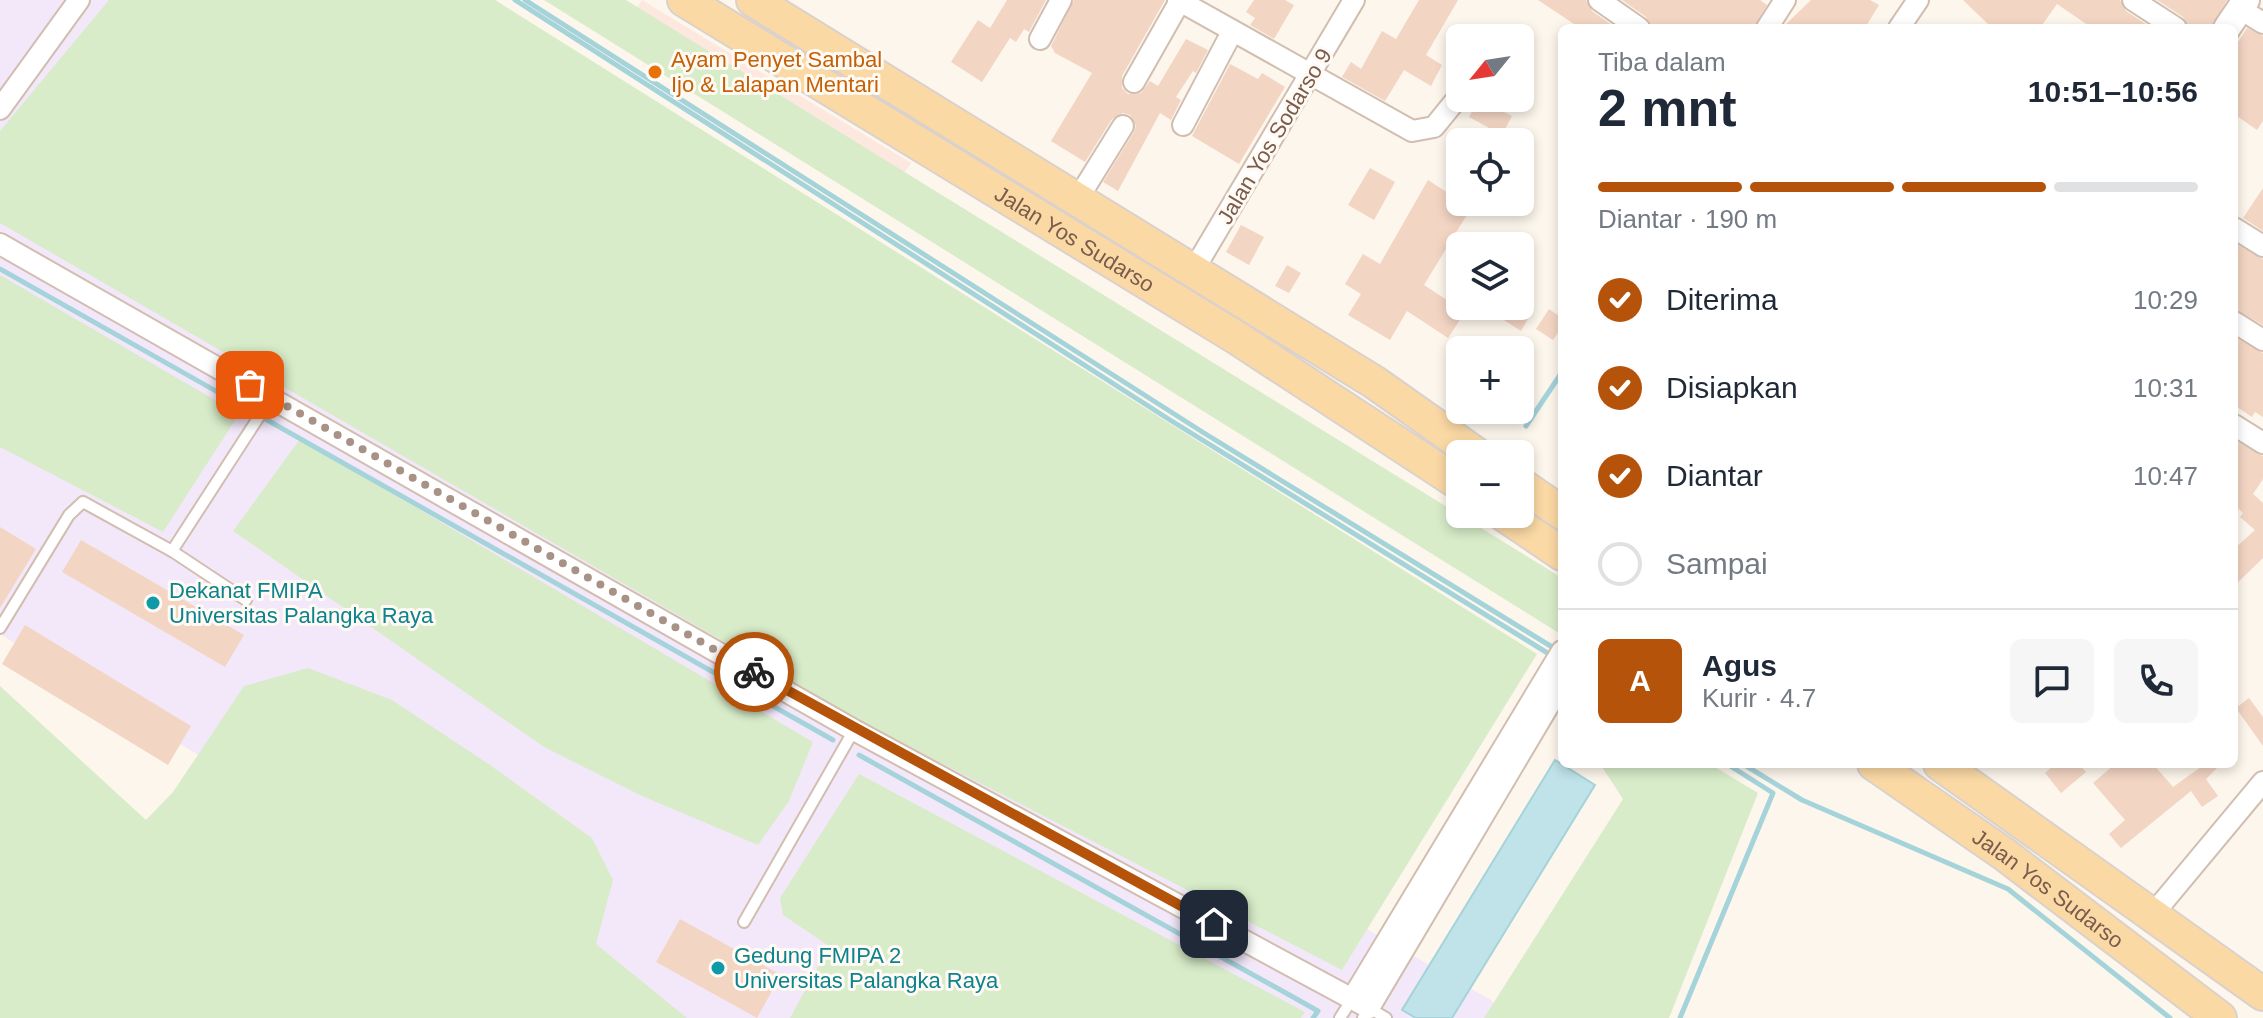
<!DOCTYPE html>
<html lang="id">
<head>
<meta charset="utf-8">
<style>
  body { margin:0; font-family:Arial,sans-serif; background:#f6f6f7; color:#1f2937; height:100vh; display:flex; flex-direction:column; font-size:30px; white-space:nowrap }
  * { box-sizing:border-box; margin:0 }
  p { font-size:26px; color:#747a83 }
  .icon { flex:none; width:44px; height:44px; fill:none; stroke:currentColor; stroke-width:2; stroke-linecap:round; stroke-linejoin:round }
  .map { position:relative; flex:1; overflow:hidden }
  .panel { position:absolute; left:1558px; top:24px; width:680px; height:744px; display:flex; flex-direction:column; background:#fff; border-radius:12px; box-shadow:0 4px 12px #0003 }
  .panel>* { flex:none }
  .needle { width:52px; rotate:240deg }
  .tools { position:absolute; left:1446px; top:24px; display:grid; gap:16px }
  .tools a { display:grid; place-items:center; width:88px; height:88px; border-radius:12px; background:#fff; box-shadow:0 4px 12px #0003; font-size:40px }
  .pin { position:absolute; display:grid; place-items:center; width:68px; height:68px; color:#fff; margin:-34px; border-radius:16px; box-shadow:0 4px 12px #0006 }
  .courier { position:absolute; display:grid; place-items:center; width:80px; height:80px; margin:-40px; border:6px solid #b45309; border-radius:50%; background:#fff; color:#222; box-shadow:0 2px 10px #0007 }
  .headline em { font-style:normal; font-weight:800 }
  .headline div { display:flex; flex-direction:column-reverse }
  .headline { display:flex; align-items:center; justify-content:space-between; height:136px; padding:0 40px }
  h1 { font-size:52px; font-weight:800; line-height:60px }
  .bar { display:grid; grid-template-columns:repeat(4,1fr); gap:12px 8px; align-content:center; height:96px; padding:0 40px }
  .bar i { height:10px; border-radius:6px; background:#e0e1e3 }
  .bar .selected { background:#b45309 }
  .bar p { grid-column:span 4 }
  .line { display:flex; align-items:center; gap:20px; padding:0 40px; border-top:2px solid #e0e1e3 }
  .line div { flex:1 }
  .round { display:grid; place-items:center; flex:none; width:84px; height:84px; border-radius:12px; background:#f6f6f7 }
  ol { padding:0 40px; list-style:none }
  li { display:flex; align-items:center; gap:24px; height:88px }
  li p { margin-inline-start:auto }
  li .icon { padding:8px; border-radius:50%; background:#b45309; color:#fff; stroke-width:4 }
  li:last-child { color:#747a83 }
  li i { width:44px; height:44px; border:4px solid #e0e1e3; border-radius:50% }
  .map>svg:first-child { display:block }
  .commercial { fill:#fde8e0 }
  .education { fill:#f3e8fa }
  .green { fill:#d8ecc9 }
  .water { fill:#bfe3e8; stroke:#a5d3da; stroke-width:2 }
  .lines { fill:none; stroke-linecap:round; stroke-linejoin:round }
  .stream { stroke:#a5d3da; stroke-width:5 }
  .building { fill:#f3d5c3 }
  .service-casing { stroke:#d1beb0; stroke-width:14 }
  .minor-casing { stroke:#d1beb0; stroke-width:24 }
  .tertiary-casing { stroke:#d1beb0; stroke-width:30 }
  .primary-casing { stroke:#dad1cd; stroke-width:36 }
  .service { stroke:#fff; stroke-width:10 }
  .minor { stroke:#fff; stroke-width:20 }
  .tertiary { stroke:#fff; stroke-width:26 }
  .primary { stroke:#fbd9a5; stroke-width:32 }
  .done { stroke:#a89285; stroke-width:8; stroke-dasharray:0 14.4 }
  .route { stroke:#b45309; stroke-width:10 }
  .food-dot { fill:#e8710a; stroke:#fffaf3; stroke-width:3 }
  .culture-dot { fill:#0f9aa8; stroke:#fffaf3; stroke-width:3 }
  .labels { text-anchor:middle; stroke-width:6; stroke-linejoin:round; paint-order:stroke }
  .food-label { font-size:22px; fill:#c56008; stroke:#fffaf3; text-anchor:start }
  .street-label { font-size:22px; fill:#7a5c4d; stroke:#fffaf3 }
  .culture-label { font-size:22px; fill:#0d838f; stroke:#fffaf3; text-anchor:start }
</style>
</head>
<body>
<div class="map">
<svg width="2263" height="1018" viewBox="0 0 2263 1018">
  <rect width="100%" height="100%" fill="#fdf6ec"/>
  <!-- commercial -->
  <polygon class="commercial" points="642,0 911,163 880,209 614,43"/>
  <!-- education -->
  <polygon class="education" points="0,0 212,0 81,191 1522,1018 629,1018 0,634"/>
  <!-- green -->
  <g class="green">
    <polygon points="109,0 495,0 1537,654 1342,970 877,730 0,223 0,131"/>
    <polygon points="544,0 626,0 1562,578 1562,635"/>
    <polygon points="0,275 239,414 163,532 0,447"/>
    <polygon points="300,439 813,742 789,801 758,845 642,796 544,747 233,531"/>
    <polygon points="308,668 392,700 490,765 592,838 613,880 596,944 687,1018 0,1018 0,686 146,820 173,792 244,686"/>
    <polygon points="1600,764 1710,764 1758,793 1669,1018 1484,1018 1623,799"/>
    <polygon points="859,774 1305,1012 1301,1018 790,1018 829,946 783,915 780,898"/>
  </g>
  <!-- water -->
  <polygon class="water" points="1555,760 1595,785 1452,1018 1416,1018 1402,1010"/>
  <g class="lines">
    <!-- stream -->
    <g class="stream">
      <polyline points="515,0 1170,420 1554,657"/>
      <polyline points="525,0 1204,433 1557,650"/>
      <polyline points="0,269 833,740"/>
      <polyline points="1526,426 1562,372"/>
      <polyline points="859,755 1318,1011 1313,1018"/>
      <polyline points="1743,764 1802,800 2008,889 2170,1018"/>
      <polyline points="1680,1018 1773,793 1727,764"/>
    </g>
  </g>
  <!-- building -->
  <g class="building">
    <polygon points="1007,0 1046,0 1029,32 1024,29 1016,42 1010,38 982,82 951,62 978,20 990,28"/>
    <polygon points="1074,0 1165,0 1122,76 1122,88 1128,94 1141,93 1150,81 1158,86 1186,39 1208,50 1196,73 1193,71 1176,97 1181,100 1171,120 1160,113 1118,191 1103,182 1134,132 1136,126 1130,115 1123,113 1112,119 1085,162 1051,141 1092,73 1055,53 1051,46"/>
    <polygon points="1254,0 1285,0 1294,5 1274,39 1250,25 1255,18 1246,12"/>
    <polygon points="1419,0 1458,0 1426,55 1442,65 1431,86 1404,70 1385,101 1342,77 1351,62 1361,69 1382,31 1396,39"/>
    <polygon points="1538,0 1586,0 1592,11 1616,28 1580,28"/>
    <polygon points="1622,0 1760,0 1767,5 1754,28 1652,28 1646,17"/>
    <polygon points="1811,0 1870,0 1879,5 1865,28 1782,28"/>
    <polygon points="1963,0 2120,0 2126,11 2152,28 2092,28 2057,4 2040,28 1992,28"/>
    <polygon points="2157,0 2227,0 2211,28 2189,28 2183,17"/>
    <polygon points="2247,28 2263,36 2263,121 2257,130 2234,114 2234,48"/>
    <polygon points="1230,64 1258,79 1262,73 1285,87 1239,164 1192,136"/>
    <polygon points="1479,99 1512,116 1502,135 1469,117"/>
    <polygon points="1370,168 1395,182 1374,220 1348,205"/>
    <polygon points="1428,180 1471,208 1424,285 1465,312 1448,338 1407,311 1390,340 1348,315 1361,294 1345,284 1363,254 1380,264"/>
    <polygon points="2263,188 2263,231 2243,218"/>
    <polygon points="1241,225 1264,237 1249,265 1226,252"/>
    <polygon points="2234,243 2263,259 2263,325 2234,309"/>
    <polygon points="1287,265 1301,273 1289,293 1275,286"/>
    <polygon points="1482,306 1508,306 1528,319 1521,331"/>
    <polygon points="1549,309 1562,318 1562,327 1553,340 1536,329"/>
    <polygon points="2234,337 2263,353 2263,417 2255,412 2252,417 2234,405"/>
    <polygon points="2234,440 2263,456 2263,479 2253,494 2263,503 2263,558 2234,586 2234,549 2255,530 2240,517 2243,513 2234,504"/>
    <polygon points="0,527 36,549 0,608"/>
    <polygon points="81,540 244,635 225,667 62,572"/>
    <polygon points="25,625 191,726 168,765 2,664"/>
    <polygon points="2249,698 2263,717 2263,746 2236,708"/>
    <polygon points="2055,764 2079,764 2086,772 2061,793 2045,773"/>
    <polygon points="2115,764 2153,764 2173,787 2205,764 2221,764 2206,779 2218,796 2202,807 2191,791 2121,848 2109,834 2125,820 2093,783"/>
    <polygon points="680,919 781,975 757,1018 656,962"/>
  </g>
  <g class="lines">
    <defs>
      <g id="service">
        <polyline points="172,551 271,398"/>
        <polyline points="0,628 69,515 83,502 172,551 246,600"/>
        <polyline points="744,922 854,730"/>
        <polyline points="1340,1018 1352,999"/>
        <polyline points="1363,1018 1369,1008 1386,1018"/>
      </g>
      <g id="minor">
        <polyline points="1178,0 1412,131 1434,127 1460,95"/>
        <polyline points="1599,0 1639,28"/>
        <polyline points="2133,0 2176,28"/>
        <polyline points="2240,9 2263,23"/>
        <polyline points="1767,28 1785,0"/>
        <polyline points="1899,28 1918,0"/>
        <polyline points="1040,39 1061,0"/>
        <polyline points="1134,82 1180,1"/>
        <polyline points="0,109 79,0"/>
        <polyline points="1183,125 1232,32"/>
        <polyline points="1077,200 1123,126"/>
        <polyline points="2234,228 2263,246"/>
        <polyline points="0,244 854,730 1369,1008 1562,683"/>
        <polyline points="1193,271 1354,0"/>
        <polyline points="2234,322 2263,340"/>
        <polyline points="2234,425 2263,443"/>
        <polyline points="2153,914 2263,782"/>
        <polyline points="1352,999 1562,651"/>
      </g>
      <polyline id="tertiary" points="2227,28 2246,0"/>
      <g id="primary">
        <path id="s1" d="M684 0 1237 338 1460 484"/>
        <polyline points="753,0 1374,382 1476,454"/>
        <polyline points="1520,484 1562,513"/>
        <polyline points="1503,514 1562,554"/>
        <path id="s2" d="M1874 764 2004 854 2220 1018"/>
        <polyline points="1940,764 2263,994"/>
      </g>
    </defs>
    <!-- service casing -->
    <use href="#service" class="service-casing"/>
    <!-- minor casing -->
    <use href="#minor" class="minor-casing"/>
    <!-- tertiary casing -->
    <use href="#tertiary" class="tertiary-casing"/>
    <!-- primary casing -->
    <use href="#primary" class="primary-casing"/>
    <!-- service -->
    <use href="#service" class="service"/>
    <!-- minor -->
    <use href="#minor" class="minor"/>
    <!-- tertiary -->
    <use href="#tertiary" class="tertiary"/>
    <!-- primary -->
    <use href="#primary" class="primary"/>
  </g>
  <g class="lines">
    <!-- done -->
    <polyline class="done" points="250,385 754,672"/>
    <!-- route -->
    <polyline class="route" points="754,672 1214,924"/>
  </g>
  <!-- markers -->
  <circle class="food-dot" cx="655" cy="72" r="8"/>
  <g class="culture-dot">
    <circle cx="153" cy="603" r="8"/>
    <circle cx="718" cy="968" r="8"/>
  </g>
  <g class="labels">
    <!-- food labels -->
    <g class="food-label">
      <text x="671" y="67">Ayam Penyet Sambal<tspan x="671" dy="25">Ijo &amp; Lalapan Mentari</tspan></text>
    </g>
    <!-- street labels -->
    <g class="street-label">
      <text transform="translate(1274 136) rotate(-59)" y="8">Jalan Yos Sodarso 9</text>
      <text dy="8" stroke="none"><textPath href="#s1" startOffset="458">Jalan Yos Sudarso</textPath></text>
      <text dy="8" stroke="none"><textPath href="#s2" startOffset="214">Jalan Yos Sudarso</textPath></text>
    </g>
    <!-- culture labels -->
    <g class="culture-label">
      <text x="169" y="598">Dekanat FMIPA<tspan x="169" dy="25">Universitas Palangka Raya</tspan></text>
      <text x="734" y="963">Gedung FMIPA 2<tspan x="734" dy="25">Universitas Palangka Raya</tspan></text>
    </g>
  </g>
</svg>
<div class="tools">
<a><svg class="needle" viewBox="-14 -14 28 28"><path d="M0-13l5 13h-10z" fill="#e53935"/><path d="M0 13l5-13h-10z" fill="#747a83"/></svg></a>
<a><svg class="icon" aria-label="locate" viewBox="0 0 24 24"><circle cx="12" cy="12" r="6"/><path d="M12 2v4M12 18v4M2 12h4M18 12h4"/></svg></a>
<a><svg class="icon" aria-label="layers" viewBox="0 0 24 24"><path d="M12 4l9 5-9 5-9-5zM3 14l9 5 9-5"/></svg></a>
<a>+</a>
<a>−</a>
</div>
<div class="pin" style="left:250px;top:385px;background:#ea580c"><svg class="icon" aria-label="bag" viewBox="0 0 24 24"><path d="M5 8h14l-1 12H6zM9 8a3 3 0 0 1 6 0"/></svg></div>
<div class="pin" style="left:1214px;top:924px;background:#1f2937"><svg class="icon" aria-label="home" viewBox="0 0 24 24"><path d="M3 11l9-7 9 7M6 9v11h12V9"/></svg></div>
<div class="courier" style="left:754px;top:672px"><svg class="icon" aria-label="bike" viewBox="0 0 24 24"><circle cx="6" cy="16" r="4"/><circle cx="18" cy="16" r="4"/><path d="M6 16l4-8h5l3 8M10 8l3 8H6M13 5h3"/></svg></div>
<section class="panel">
<div class="headline"><div><h1>2 mnt</h1><p>Tiba dalam</p></div><em>10:51–10:56</em></div>
<div class="bar"><i class="selected"></i><i class="selected"></i><i class="selected"></i><i></i><p>Diantar · 190 m</p></div>
<ol>
<li><svg class="icon" aria-label="check" viewBox="0 0 24 24"><path d="M5 12l5 5 9-10"/></svg>Diterima<p>10:29</p></li>
<li><svg class="icon" aria-label="check" viewBox="0 0 24 24"><path d="M5 12l5 5 9-10"/></svg>Disiapkan<p>10:31</p></li>
<li><svg class="icon" aria-label="check" viewBox="0 0 24 24"><path d="M5 12l5 5 9-10"/></svg>Diantar<p>10:47</p></li>
<li><i></i>Sampai</li>
</ol>
<div class="line" style="height:144px"><b class="round" style="background:#b45309;color:#fff">A</b><div><b>Agus</b><p>Kurir · 4.7</p></div><a class="round"><svg class="icon" aria-label="chat" viewBox="0 0 24 24"><path d="M4 5h16v11H9l-5 4z"/></svg></a><a class="round"><svg class="icon" aria-label="phone" viewBox="0 0 24 24"><path d="M5 4h4l2 5-3 2q2 4 5 5l2-3 5 2v4C11 20 4 13 5 4z"/></svg></a></div>
</section>
</div>
</body>
</html>
